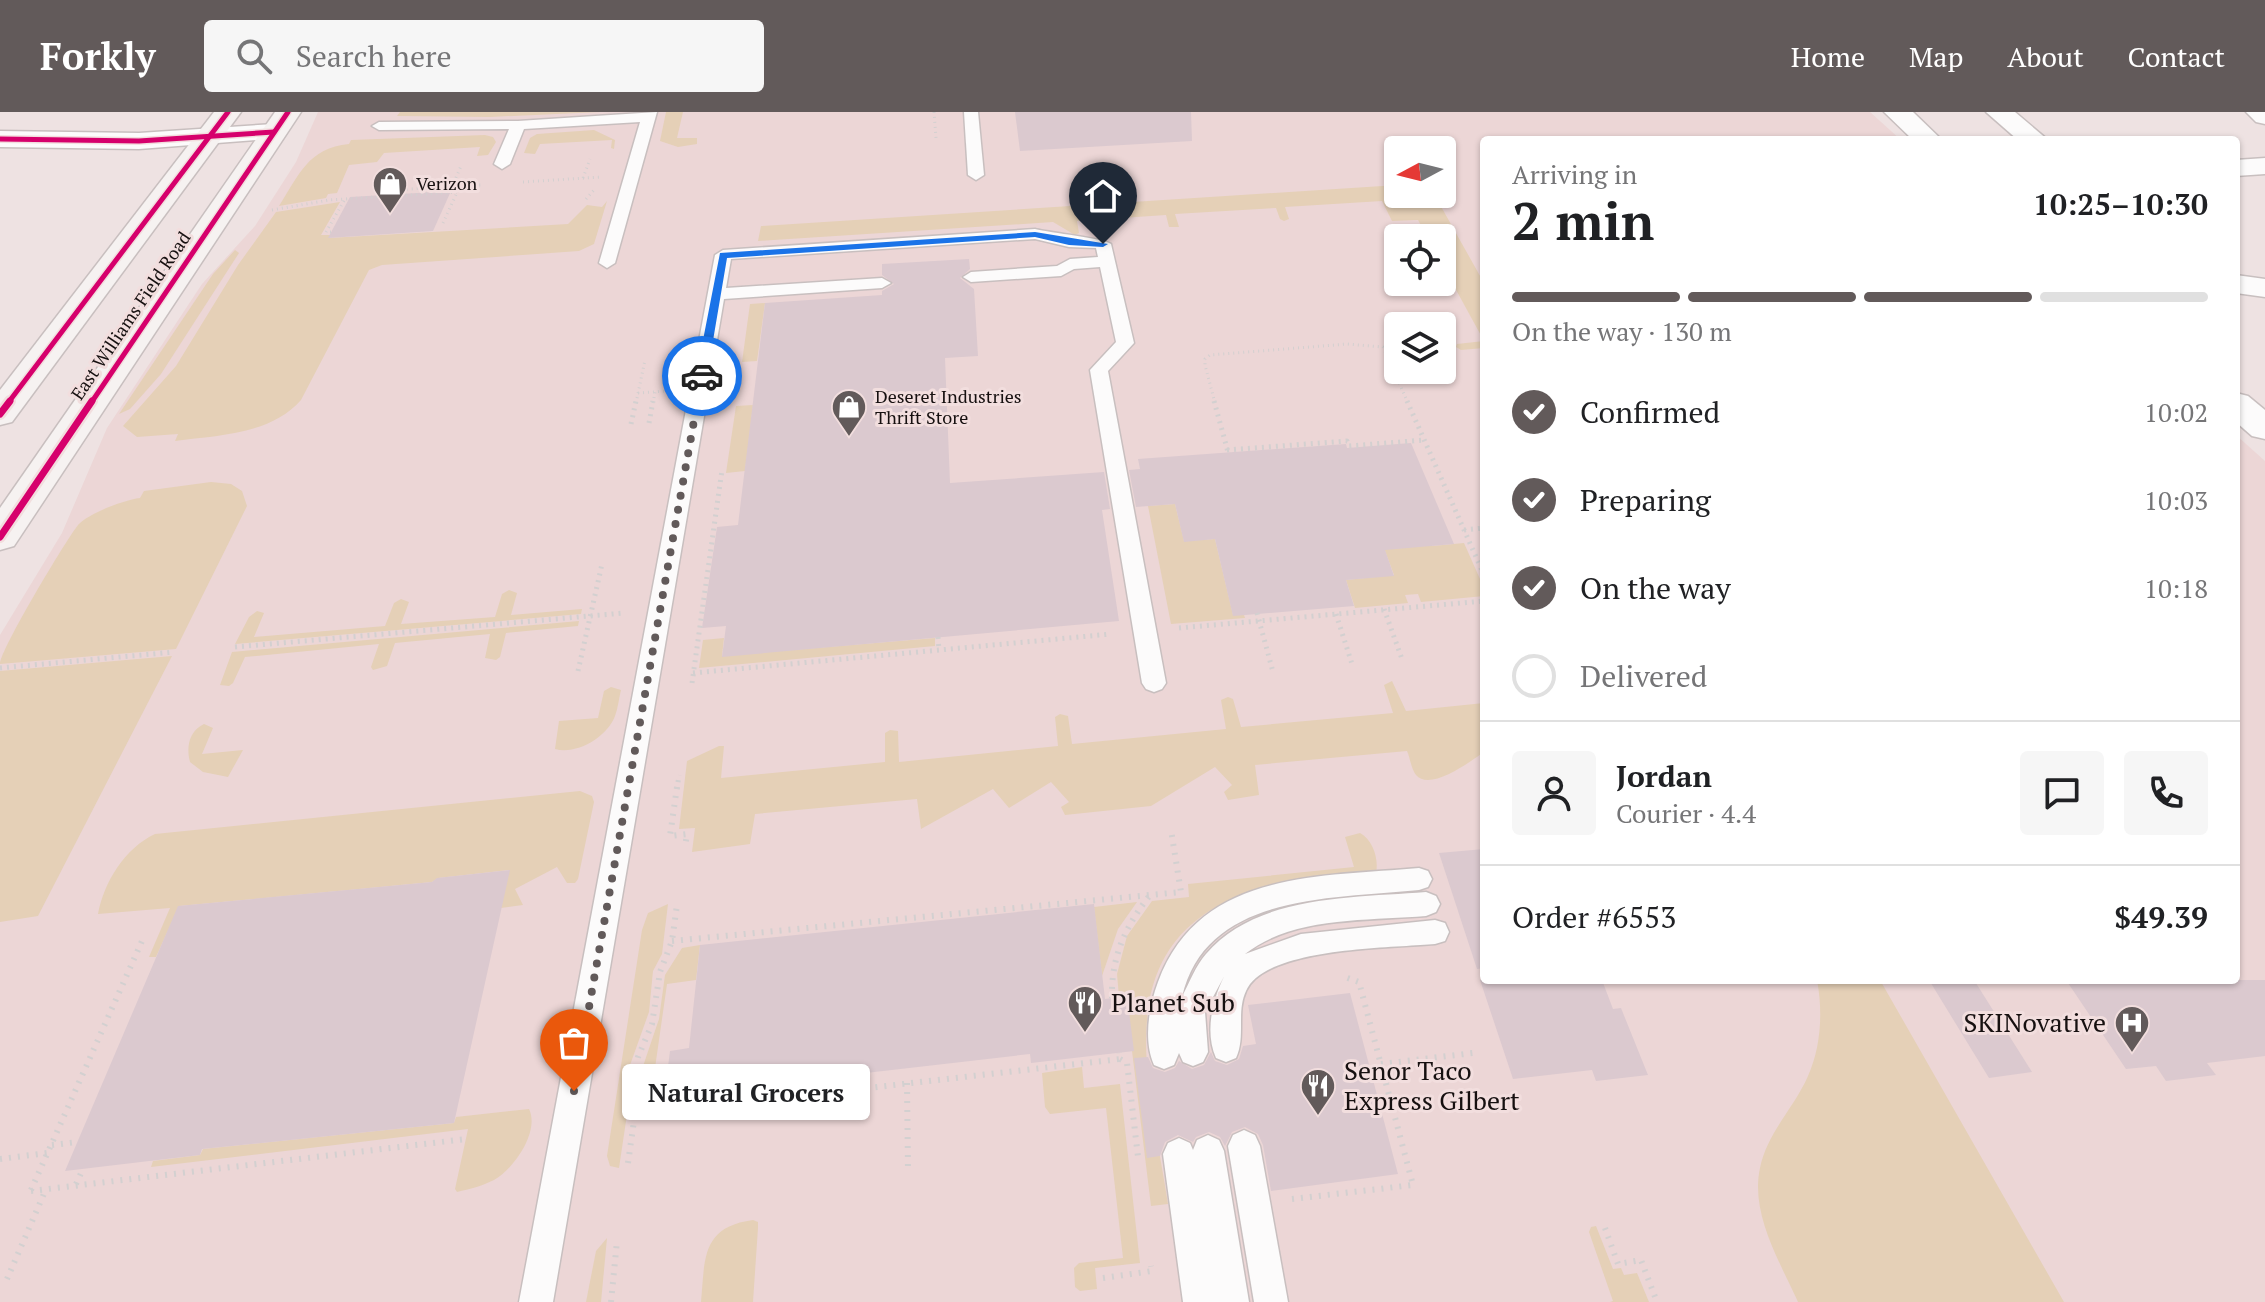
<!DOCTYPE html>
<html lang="en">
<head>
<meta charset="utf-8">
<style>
  body { margin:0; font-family:"PT Serif",serif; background:#f6f6f6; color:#202124; height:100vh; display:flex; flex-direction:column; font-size:30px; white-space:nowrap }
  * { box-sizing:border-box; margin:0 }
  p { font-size:26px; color:#757577 }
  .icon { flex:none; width:44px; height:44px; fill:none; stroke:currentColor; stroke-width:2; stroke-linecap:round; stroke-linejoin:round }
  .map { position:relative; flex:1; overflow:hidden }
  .side { position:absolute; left:1480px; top:24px; width:760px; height:848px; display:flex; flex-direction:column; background:#fff; border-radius:8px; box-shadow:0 2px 6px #0004 }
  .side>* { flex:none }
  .needle { width:52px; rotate:263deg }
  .controls { position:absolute; left:1384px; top:24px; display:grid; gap:16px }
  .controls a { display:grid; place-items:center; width:72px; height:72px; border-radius:8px; background:#fff; box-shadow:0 2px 6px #0004; font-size:40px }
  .pin { position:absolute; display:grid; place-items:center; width:68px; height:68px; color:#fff; margin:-82px -34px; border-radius:50% 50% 50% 0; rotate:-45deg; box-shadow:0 0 8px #0007 }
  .pin .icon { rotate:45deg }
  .courier { position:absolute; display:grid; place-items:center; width:80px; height:80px; margin:-40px; border:6px solid #1a73e8; border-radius:50%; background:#fff; color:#222; box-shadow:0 2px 10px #0007 }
  .bubble { position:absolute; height:56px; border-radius:8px; background:#fff; box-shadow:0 2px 6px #0004; font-size:26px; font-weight:700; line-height:56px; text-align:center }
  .summary em { font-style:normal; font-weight:700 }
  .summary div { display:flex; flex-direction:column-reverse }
  .summary { display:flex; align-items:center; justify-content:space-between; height:136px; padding:0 32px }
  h1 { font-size:52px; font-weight:700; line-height:60px }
  .bar { display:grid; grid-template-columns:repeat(4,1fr); gap:12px 8px; align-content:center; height:96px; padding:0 32px }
  .bar i { height:10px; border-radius:6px; background:#e0e0e0 }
  .bar .on { background:#625a5a }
  .bar p { grid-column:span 4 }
  .line { display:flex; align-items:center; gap:20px; padding:0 32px; border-top:2px solid #e0e0e0 }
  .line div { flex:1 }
  .round { display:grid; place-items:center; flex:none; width:84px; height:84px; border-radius:8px; background:#f6f6f6 }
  ol { padding:0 32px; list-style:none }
  li { display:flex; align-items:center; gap:24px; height:88px }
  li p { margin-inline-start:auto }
  li .icon { padding:8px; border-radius:50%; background:#625a5a; color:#fff; stroke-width:4 }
  li:last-child { color:#757577 }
  li i { width:44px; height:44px; border:4px solid #e0e0e0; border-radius:50% }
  header { display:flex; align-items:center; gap:48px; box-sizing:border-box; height:112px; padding:0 40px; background:#625a5a; color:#fff }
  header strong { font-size:38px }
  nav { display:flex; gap:44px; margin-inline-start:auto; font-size:28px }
  .search { width:560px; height:72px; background:#f6f6f6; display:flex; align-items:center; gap:20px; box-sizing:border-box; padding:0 28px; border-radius:8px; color:#757577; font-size:30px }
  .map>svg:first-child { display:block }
  .built { fill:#ecd6d6; fill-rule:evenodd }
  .green { fill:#e5d0b7 }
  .building { fill:#dbc9cf }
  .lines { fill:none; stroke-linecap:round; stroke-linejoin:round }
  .service-casing { stroke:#c8bfbf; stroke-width:3 }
  .minor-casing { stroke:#c8bfbf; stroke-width:3 }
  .secondary-casing { stroke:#c8bfbf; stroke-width:3 }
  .path-far2 { stroke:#d3d0d0; stroke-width:3; stroke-dasharray:1 4; stroke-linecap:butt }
  .path-far1 { stroke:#d3d0d0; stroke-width:5; stroke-dasharray:2 5; stroke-linecap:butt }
  .path { stroke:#d3d0d0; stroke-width:6; stroke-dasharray:2 7; stroke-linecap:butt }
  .service { fill:#fcfbfb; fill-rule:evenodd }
  .minor { fill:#fcfbfb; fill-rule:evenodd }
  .secondary { fill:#f6f2f1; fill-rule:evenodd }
  .cycleway-far1-casing { stroke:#f2dede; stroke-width:8 }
  .cycleway-casing { stroke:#f2dede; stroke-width:12 }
  .cycleway-far1 { stroke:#d6006c; stroke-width:5 }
  .cycleway { stroke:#d6006c; stroke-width:7 }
  .route { fill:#1a73e8 }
  .done { stroke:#625a5a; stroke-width:8; stroke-dasharray:0 14.4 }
  .labels { text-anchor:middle; stroke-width:6; stroke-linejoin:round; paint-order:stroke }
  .far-poi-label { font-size:18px; fill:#161010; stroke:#f2dede; text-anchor:start }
  .far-street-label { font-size:18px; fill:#161010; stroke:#f2dede }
  .near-poi-label { font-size:26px; fill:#161010; stroke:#f2dede; text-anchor:start }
</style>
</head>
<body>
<header>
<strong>Forkly</strong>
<div class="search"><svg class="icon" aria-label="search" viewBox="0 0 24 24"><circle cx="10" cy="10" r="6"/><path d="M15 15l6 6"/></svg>Search here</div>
<nav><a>Home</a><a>Map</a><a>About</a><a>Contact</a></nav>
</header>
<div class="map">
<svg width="2265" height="1190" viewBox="0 0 2265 1190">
  <rect width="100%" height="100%" fill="#eee2e2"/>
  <!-- built -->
  <path class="built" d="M318 0H1870L1901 28H1484V868H2236V323L2265 349V1190H0V523L62 421 107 316 202 172 255 114 296 50ZM1398 38H1442V82H1398ZM1398 126H1442V170H1398ZM1398 214H1442V258H1398Z"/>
  <!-- green -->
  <g class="green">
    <polygon points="400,0 600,0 490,5 397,4"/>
    <polygon points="666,0 683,0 677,26 697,26 697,32 678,35 660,29"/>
    <polygon points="594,18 615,28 614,37 611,36 612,28 540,32 535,42 524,41 530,26 537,22"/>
    <path d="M485 23 493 25 496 30 488 43 477 44 480 35 384 41 377 50 349 53 337 81 328 82 326 86 279 94C299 63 308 36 349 32L351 28Z"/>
    <polygon points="1398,73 1398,82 1434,82 1484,171 1484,236 1461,238 1456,235 1457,232 1484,229 1449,165 1442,165 1445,158 1442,126 1428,126 1418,108 1392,109 1382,89 1285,95 1289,107 1284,109 1280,107 1276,96 1175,102 1179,115 1169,115 1166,103 1077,109 1079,121 1075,123 1053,110 758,129 761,114"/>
    <path d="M607 89 594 132 579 139 382 153 369 158 301 288C270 323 218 323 175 329L178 322 137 325 123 314 176 254 238 153 276 100 340 90 321 123H330L329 126 568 112 587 93 602 95Z"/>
    <polygon points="235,138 239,141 161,262 130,297 119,302 213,162"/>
    <polygon points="765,191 757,249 742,250 750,192"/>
    <polygon points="753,293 745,359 726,361 736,294"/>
    <path d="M211 370 231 372 242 379 247 394 176 537 0 552C0 538 66 428 78 413 89 401 124 388 140 386L144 379Z"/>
    <polygon points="1175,392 1184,429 1215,427 1233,503 1244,503 1245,506 1171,512 1148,394"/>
    <polygon points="1428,424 1432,434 1464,431 1484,476 1484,484 1421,490 1418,482 1405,483 1408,491 1355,496 1346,468 1394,463 1381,428"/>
    <polygon points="509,478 517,481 511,503 582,497 581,502 235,532 249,505 257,499 264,501 254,525 385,514 394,491 401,487 409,490 401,512 495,505 502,482"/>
    <polygon points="579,509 578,514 506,521 500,545 496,548 485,546 490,522 395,531 387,554 373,558 371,555 379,532 245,545 233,571 229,574 220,573 232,540"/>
    <polygon points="724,526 722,544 935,526 935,534 699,556 703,528"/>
    <polygon points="172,544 38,804 0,810 0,559"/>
    <path d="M1392 569 1406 599 1484 591V640C1471 649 1430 680 1416 663 1411 657 1410 645 1407 639L1255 653 1259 683 1228 688 1224 680 1232 673 1215 655 1151 694 1065 703 1061 695 1069 690 1051 670 1009 696 993 677 921 717 917 687 755 702 750 732 692 740 695 716 679 717 687 649 719 634H724L721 666 885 650V621L890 618 898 619 899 650 1058 634 1055 605 1060 602 1068 604 1072 632 1226 617 1221 588 1228 585 1233 587 1241 615 1393 601 1384 573Z"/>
    <path d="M611 575 621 578C619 586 618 596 615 604 607 625 577 643 555 637L559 609 598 606 604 579Z"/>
    <path d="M204 612 213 616 202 642 243 638 228 665 203 660 190 650C186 635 189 619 204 612Z"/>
    <path d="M580 679 592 684 594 690 578 767 575 771H567L557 755 515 777 523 793 501 796 509 758 438 766 432 770 179 794 156 845H149L170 796 98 802C104 770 125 736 155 722Z"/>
    <path d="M1360 721C1373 728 1379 747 1376 761 1335 766 1288 766 1249 780 1101 833 1151 975 1168 1092L1151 1094 1132 939 1119 885 1117 862 1127 824 1152 789 1189 785 1188 772 1354 755 1345 725Z"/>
    <polygon points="1137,790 1118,817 1102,864 1094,795"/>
    <polygon points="668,792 662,842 653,859 649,900 624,970 624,983 629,989 619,1056 610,1054 607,1044 642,818 648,801"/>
    <polygon points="700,833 696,868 667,872 652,977 640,979 639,966 659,907 665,863 682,836"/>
    <path d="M1817 868H1880L2064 1190H1798C1780 1150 1750 1102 1760 1056 1767 1021 1794 996 1808 964 1821 935 1823 900 1817 868Z"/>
    <polygon points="1082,955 1084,976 1120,972 1140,1151 1095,1156 1097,1177 1080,1179 1075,1175 1074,1156 1079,1151 1123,1146 1106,996 1050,1002 1045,995 1042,961"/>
    <path d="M529 997C540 1019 514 1057 494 1068 482 1074 470 1077 457 1080L455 1077 468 1017 151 1055 153 1049 200 1043 203 1037 454 1011 456 1005Z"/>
    <path d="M753 1108 758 1110V1116L753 1190H701C705 1147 701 1115 753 1108Z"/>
    <polygon points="1596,1114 1613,1157 1621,1156 1624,1163 1637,1161 1649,1190 1610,1190 1613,1189 1589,1120 1591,1115"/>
    <polygon points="607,1126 601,1190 586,1190 596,1139"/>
  </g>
  <!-- building -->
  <g class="building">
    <polygon points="1015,0 1191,0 1192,29 1020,39"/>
    <polygon points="451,79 433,119 328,126 350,85"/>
    <polygon points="969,147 970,157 960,166 974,177 978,244 945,246 950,371 1104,360 1110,397 1102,398 1119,509 722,545 726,514 702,516 717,415 738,413 765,191 882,183 882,179 894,172 882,163 882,152"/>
    <polygon points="1411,331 1454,432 1385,438 1394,464 1346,468 1354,494 1233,504 1215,427 1184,430 1175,392 1136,395 1129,358 1140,357 1138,347 1346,332 1347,336"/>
    <polygon points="1484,737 1484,856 1477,857 1439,741"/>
    <polygon points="510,758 454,1011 202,1037 200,1043 65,1059 178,794 432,770 437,766"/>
    <polygon points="1094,792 1105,887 1127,884 1134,939 1031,951 1030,942 770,972 770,981 663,994 670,939 689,936 700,833"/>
    <polygon points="1480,868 1602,868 1613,897 1621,896 1648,963 1596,969 1592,958 1513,967"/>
    <polygon points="1929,868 1974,868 2032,960 1989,966"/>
    <polygon points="2066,868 2265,868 2265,944 2207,951 2216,963 2166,969 2156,954 2126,957"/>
    <polygon points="1350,881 1398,1062 1271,1079 1263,1033 1258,1022 1245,1015 1232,1020 1225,1034 1220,1025 1209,1020 1196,1025 1193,1030 1178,1023 1165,1030 1160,1044 1147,1046 1134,946 1148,945 1153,956 1165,960 1175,956 1179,949 1192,957 1204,953 1211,940 1215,949 1227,953 1239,947 1243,934 1256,932 1248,893"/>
  </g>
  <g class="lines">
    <defs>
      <g id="service">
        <polygon points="657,0 615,151 607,156 599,151 640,10 524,17 510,52 502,57 494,52 509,17 379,18 372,14 379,10 518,9"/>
        <polygon points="964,0 978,0 984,63 976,68 968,63"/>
        <path d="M1035 117C1050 121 1104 126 1111 132L1134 231 1108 259 1166 571 1162 577 1154 580 1146 577 1142 571 1090 258 1116 230 1100 155 1074 157 1061 164 971 170 963 165 971 160 1057 154 1070 147 1098 145 1096 136 1069 135 1035 127 731 147 726 176 882 166 891 171 882 176 724 187 553 1190H519L715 143 723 138Z"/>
        <path d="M1419 756 1428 759 1432 767 1428 775 1419 778C1335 787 1206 780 1182 885 1189 871 1196 853 1206 842 1257 782 1355 786 1426 780L1436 784 1440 792 1436 800 1426 804C1368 809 1293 804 1245 842L1301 822 1435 808 1445 811 1449 820 1445 829 1435 832C1393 836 1265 835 1246 879 1236 900 1246 925 1236 946L1226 950 1216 946C1204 919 1213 884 1227 859L1205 900 1208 940 1203 950 1193 954 1183 950 1179 941 1174 953 1164 957 1154 953C1143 928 1149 894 1158 870 1199 758 1320 765 1419 756Z"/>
        <polygon points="1244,1018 1255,1023 1260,1034 1288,1190 1254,1190 1228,1034 1233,1023"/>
        <polygon points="1208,1023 1219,1028 1224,1039 1249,1190 1183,1190 1163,1042 1168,1031 1179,1026 1190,1031 1193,1038 1197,1028"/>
      </g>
      <g id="minor">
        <polygon points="1884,0 1913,0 1942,28 1913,28"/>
        <polygon points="1986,0 2015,0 2048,28 2018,28"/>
        <polygon points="2246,0 2265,0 2265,12 2256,10"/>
        <polygon points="274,12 283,14 287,20 283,26 139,37 0,35 0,19 139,21"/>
        <polygon points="2265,46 2265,62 2236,64 2236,48"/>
        <polygon points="2236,163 2265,167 2265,185 2236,181"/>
        <polygon points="2236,281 2248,284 2265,298 2265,327 2252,324 2236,310"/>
      </g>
      <g id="secondary">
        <polygon points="214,0 241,0 12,310 0,313 0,278"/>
        <polygon points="275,0 301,0 14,434 0,438 0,396"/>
      </g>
    </defs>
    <!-- service casing -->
    <use href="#service" class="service-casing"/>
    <!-- minor casing -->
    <use href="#minor" class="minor-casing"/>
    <!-- secondary casing -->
    <use href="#secondary" class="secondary-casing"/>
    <!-- path-far2 -->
    <g class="path-far2">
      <polyline points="934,0 936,26"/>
      <polyline points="583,66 590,47"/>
      <polyline points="523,70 601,65"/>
      <polyline points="452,75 461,54"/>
      <polyline points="390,84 394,78 460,74"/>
      <polyline points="586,87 595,77"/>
      <polyline points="272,98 329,88 457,80"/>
      <polyline points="443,111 460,74 481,73"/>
      <polyline points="331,120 326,120 345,87"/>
      <polyline points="638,281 667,279"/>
      <polyline points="636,291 645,248"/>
      <polyline points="653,291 655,280"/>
      <polyline points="1215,291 1205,253 1205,247 1210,243 1347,232 1383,235 1408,291"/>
    </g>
    <!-- path-far1 -->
    <g class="path-far1">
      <polyline points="1214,289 1228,340"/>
      <polyline points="1407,289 1484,463"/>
      <polyline points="649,311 653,289"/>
      <polyline points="631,312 636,289"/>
      <polyline points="1227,338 1347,329 1349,334 1425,328"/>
      <polyline points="1464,418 1484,416"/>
      <polyline points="1384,497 1402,547"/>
      <polyline points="1257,501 1273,560"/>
      <polyline points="1336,502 1352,552"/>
      <polyline points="1179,516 1484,489"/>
      <polyline points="938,525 939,538"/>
      <polyline points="235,535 624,501"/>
      <polyline points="0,556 174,540"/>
      <polyline points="578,559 602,452"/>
      <polyline points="693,561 1111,522"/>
      <polyline points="692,571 722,358"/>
      <polyline points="677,677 679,663"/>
    </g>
    <!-- path -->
    <g class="path">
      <polyline points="677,675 670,724 687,722 685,735"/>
      <polyline points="672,829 1181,780 1171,718"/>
      <path d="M1112 886C1111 845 1125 815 1150 783"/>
      <polyline points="1120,947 1127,951 1138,1045"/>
      <polyline points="1381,952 1473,941"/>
      <polyline points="907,971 908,1056"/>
      <polyline points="634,1003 1120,947 1119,941"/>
      <polyline points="52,1033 77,1030"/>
      <polyline points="0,1047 47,1041"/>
      <polyline points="628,1051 637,988 631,975 638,945 652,912 660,860 672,829 677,793"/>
      <polyline points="76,1072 83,1057"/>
      <polyline points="31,1078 142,829"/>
      <polyline points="31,1079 466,1027"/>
      <polyline points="1292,1087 1413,1073 1359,870 1342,864"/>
      <polyline points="1605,1116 1618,1152 1641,1148 1657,1190"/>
      <polyline points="1103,1166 1152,1159 1151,1154"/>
      <polyline points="7,1167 46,1077"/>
      <polyline points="611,1190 617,1129"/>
    </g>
    <!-- service -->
    <use href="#service" class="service"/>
    <!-- minor -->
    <use href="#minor" class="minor"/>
    <!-- secondary -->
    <use href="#secondary" class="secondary"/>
    <defs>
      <g id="cycleway-far1">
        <polyline points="0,27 139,29 274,20"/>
        <polyline points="8,291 228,0"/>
        <polyline points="91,291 288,0"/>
      </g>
      <g id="cycleway">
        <polyline points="0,302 10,289"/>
        <polyline points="0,425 92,289"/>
      </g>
    </defs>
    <!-- cycleway-far1 casing -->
    <use href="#cycleway-far1" class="cycleway-far1-casing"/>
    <!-- cycleway casing -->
    <use href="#cycleway" class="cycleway-casing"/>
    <!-- cycleway-far1 -->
    <use href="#cycleway-far1" class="cycleway-far1"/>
    <!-- cycleway -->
    <use href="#cycleway" class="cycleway"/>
  </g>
  <!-- route -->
  <polygon class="route" points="1035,120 1108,132 1103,135 1069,133 1035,125 727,146 707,264 702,267 696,264 720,141"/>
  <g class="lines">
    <!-- done -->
    <polyline class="done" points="574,979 702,264"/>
  </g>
  <!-- icons -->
  <defs>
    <symbol id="shop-pin" viewBox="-11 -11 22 30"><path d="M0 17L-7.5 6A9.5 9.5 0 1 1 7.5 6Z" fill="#625a5a" stroke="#f2dede"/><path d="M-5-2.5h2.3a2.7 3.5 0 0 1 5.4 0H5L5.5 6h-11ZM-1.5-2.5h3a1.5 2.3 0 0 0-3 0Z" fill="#fff"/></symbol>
    <symbol id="restaurant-pin" viewBox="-11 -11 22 30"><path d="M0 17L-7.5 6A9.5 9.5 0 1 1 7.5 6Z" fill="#625a5a" stroke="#f2dede"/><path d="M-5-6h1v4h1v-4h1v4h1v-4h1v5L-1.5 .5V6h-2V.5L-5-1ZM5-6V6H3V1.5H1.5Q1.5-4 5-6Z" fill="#fff"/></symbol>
    <symbol id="hospital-pin" viewBox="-11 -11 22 30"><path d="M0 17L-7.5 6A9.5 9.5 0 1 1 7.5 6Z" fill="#625a5a" stroke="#f2dede"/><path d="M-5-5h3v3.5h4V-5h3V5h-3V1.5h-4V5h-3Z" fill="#fff"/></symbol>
  </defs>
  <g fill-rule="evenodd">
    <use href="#shop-pin" x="370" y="52" width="40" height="54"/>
    <use href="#shop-pin" x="829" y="275" width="40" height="54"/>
    <use href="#restaurant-pin" x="1065" y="871" width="40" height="54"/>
    <use href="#hospital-pin" x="2112" y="891" width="40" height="54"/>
    <use href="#restaurant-pin" x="1298" y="954" width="40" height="54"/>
  </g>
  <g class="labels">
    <!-- far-poi labels -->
    <g class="far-poi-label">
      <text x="416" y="78">Verizon</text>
      <text x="875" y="291">Deseret Industries<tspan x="875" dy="21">Thrift Store</tspan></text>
    </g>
    <!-- far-street labels -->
    <g class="far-street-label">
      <text transform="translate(131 204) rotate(-56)" y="6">East Williams Field Road</text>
    </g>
    <!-- near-poi labels -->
    <g class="near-poi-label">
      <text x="1111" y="900">Planet Sub</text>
      <text x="2106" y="920" text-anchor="end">SKINovative</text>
      <text x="1344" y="968">Senor Taco<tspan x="1344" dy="30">Express Gilbert</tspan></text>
    </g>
  </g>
</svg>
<div class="controls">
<a><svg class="needle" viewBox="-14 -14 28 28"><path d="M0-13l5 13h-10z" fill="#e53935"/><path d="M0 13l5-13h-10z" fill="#757577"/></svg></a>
<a><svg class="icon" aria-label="locate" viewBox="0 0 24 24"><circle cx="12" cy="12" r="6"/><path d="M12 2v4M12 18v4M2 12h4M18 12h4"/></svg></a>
<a><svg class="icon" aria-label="layers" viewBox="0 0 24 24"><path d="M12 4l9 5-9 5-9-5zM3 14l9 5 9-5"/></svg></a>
</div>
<div class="pin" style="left:574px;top:979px;background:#ea580c"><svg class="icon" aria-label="bag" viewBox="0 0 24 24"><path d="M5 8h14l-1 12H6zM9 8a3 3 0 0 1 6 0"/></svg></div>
<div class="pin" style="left:1103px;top:132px;background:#1f2937"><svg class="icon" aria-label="home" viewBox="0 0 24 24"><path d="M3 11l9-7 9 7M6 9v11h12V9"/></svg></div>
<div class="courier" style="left:702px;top:264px"><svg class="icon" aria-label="car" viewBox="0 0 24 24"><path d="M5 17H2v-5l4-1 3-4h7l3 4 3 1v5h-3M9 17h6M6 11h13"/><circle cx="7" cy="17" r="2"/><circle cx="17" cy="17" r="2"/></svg></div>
<div class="bubble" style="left:622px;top:952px;width:248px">Natural Grocers</div>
<section class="side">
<div class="summary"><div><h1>2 min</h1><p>Arriving in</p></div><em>10:25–10:30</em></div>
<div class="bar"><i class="on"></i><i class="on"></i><i class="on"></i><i></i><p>On the way · 130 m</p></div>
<ol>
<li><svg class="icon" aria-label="check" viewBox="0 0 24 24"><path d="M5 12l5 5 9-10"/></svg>Confirmed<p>10:02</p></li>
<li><svg class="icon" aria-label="check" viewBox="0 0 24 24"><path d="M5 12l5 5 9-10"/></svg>Preparing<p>10:03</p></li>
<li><svg class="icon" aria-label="check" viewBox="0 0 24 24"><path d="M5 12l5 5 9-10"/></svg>On the way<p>10:18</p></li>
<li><i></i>Delivered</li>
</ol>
<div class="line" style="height:144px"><a class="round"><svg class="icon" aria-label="person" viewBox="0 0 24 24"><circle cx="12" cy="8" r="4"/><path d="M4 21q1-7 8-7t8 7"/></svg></a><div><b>Jordan</b><p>Courier · 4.4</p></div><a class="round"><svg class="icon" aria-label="chat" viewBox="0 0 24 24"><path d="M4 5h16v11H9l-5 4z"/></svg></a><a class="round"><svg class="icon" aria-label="phone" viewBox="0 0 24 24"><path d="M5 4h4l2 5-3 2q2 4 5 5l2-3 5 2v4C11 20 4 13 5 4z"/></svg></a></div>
<div class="line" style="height:104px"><div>Order #6553</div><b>$49.39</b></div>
</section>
</div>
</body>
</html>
